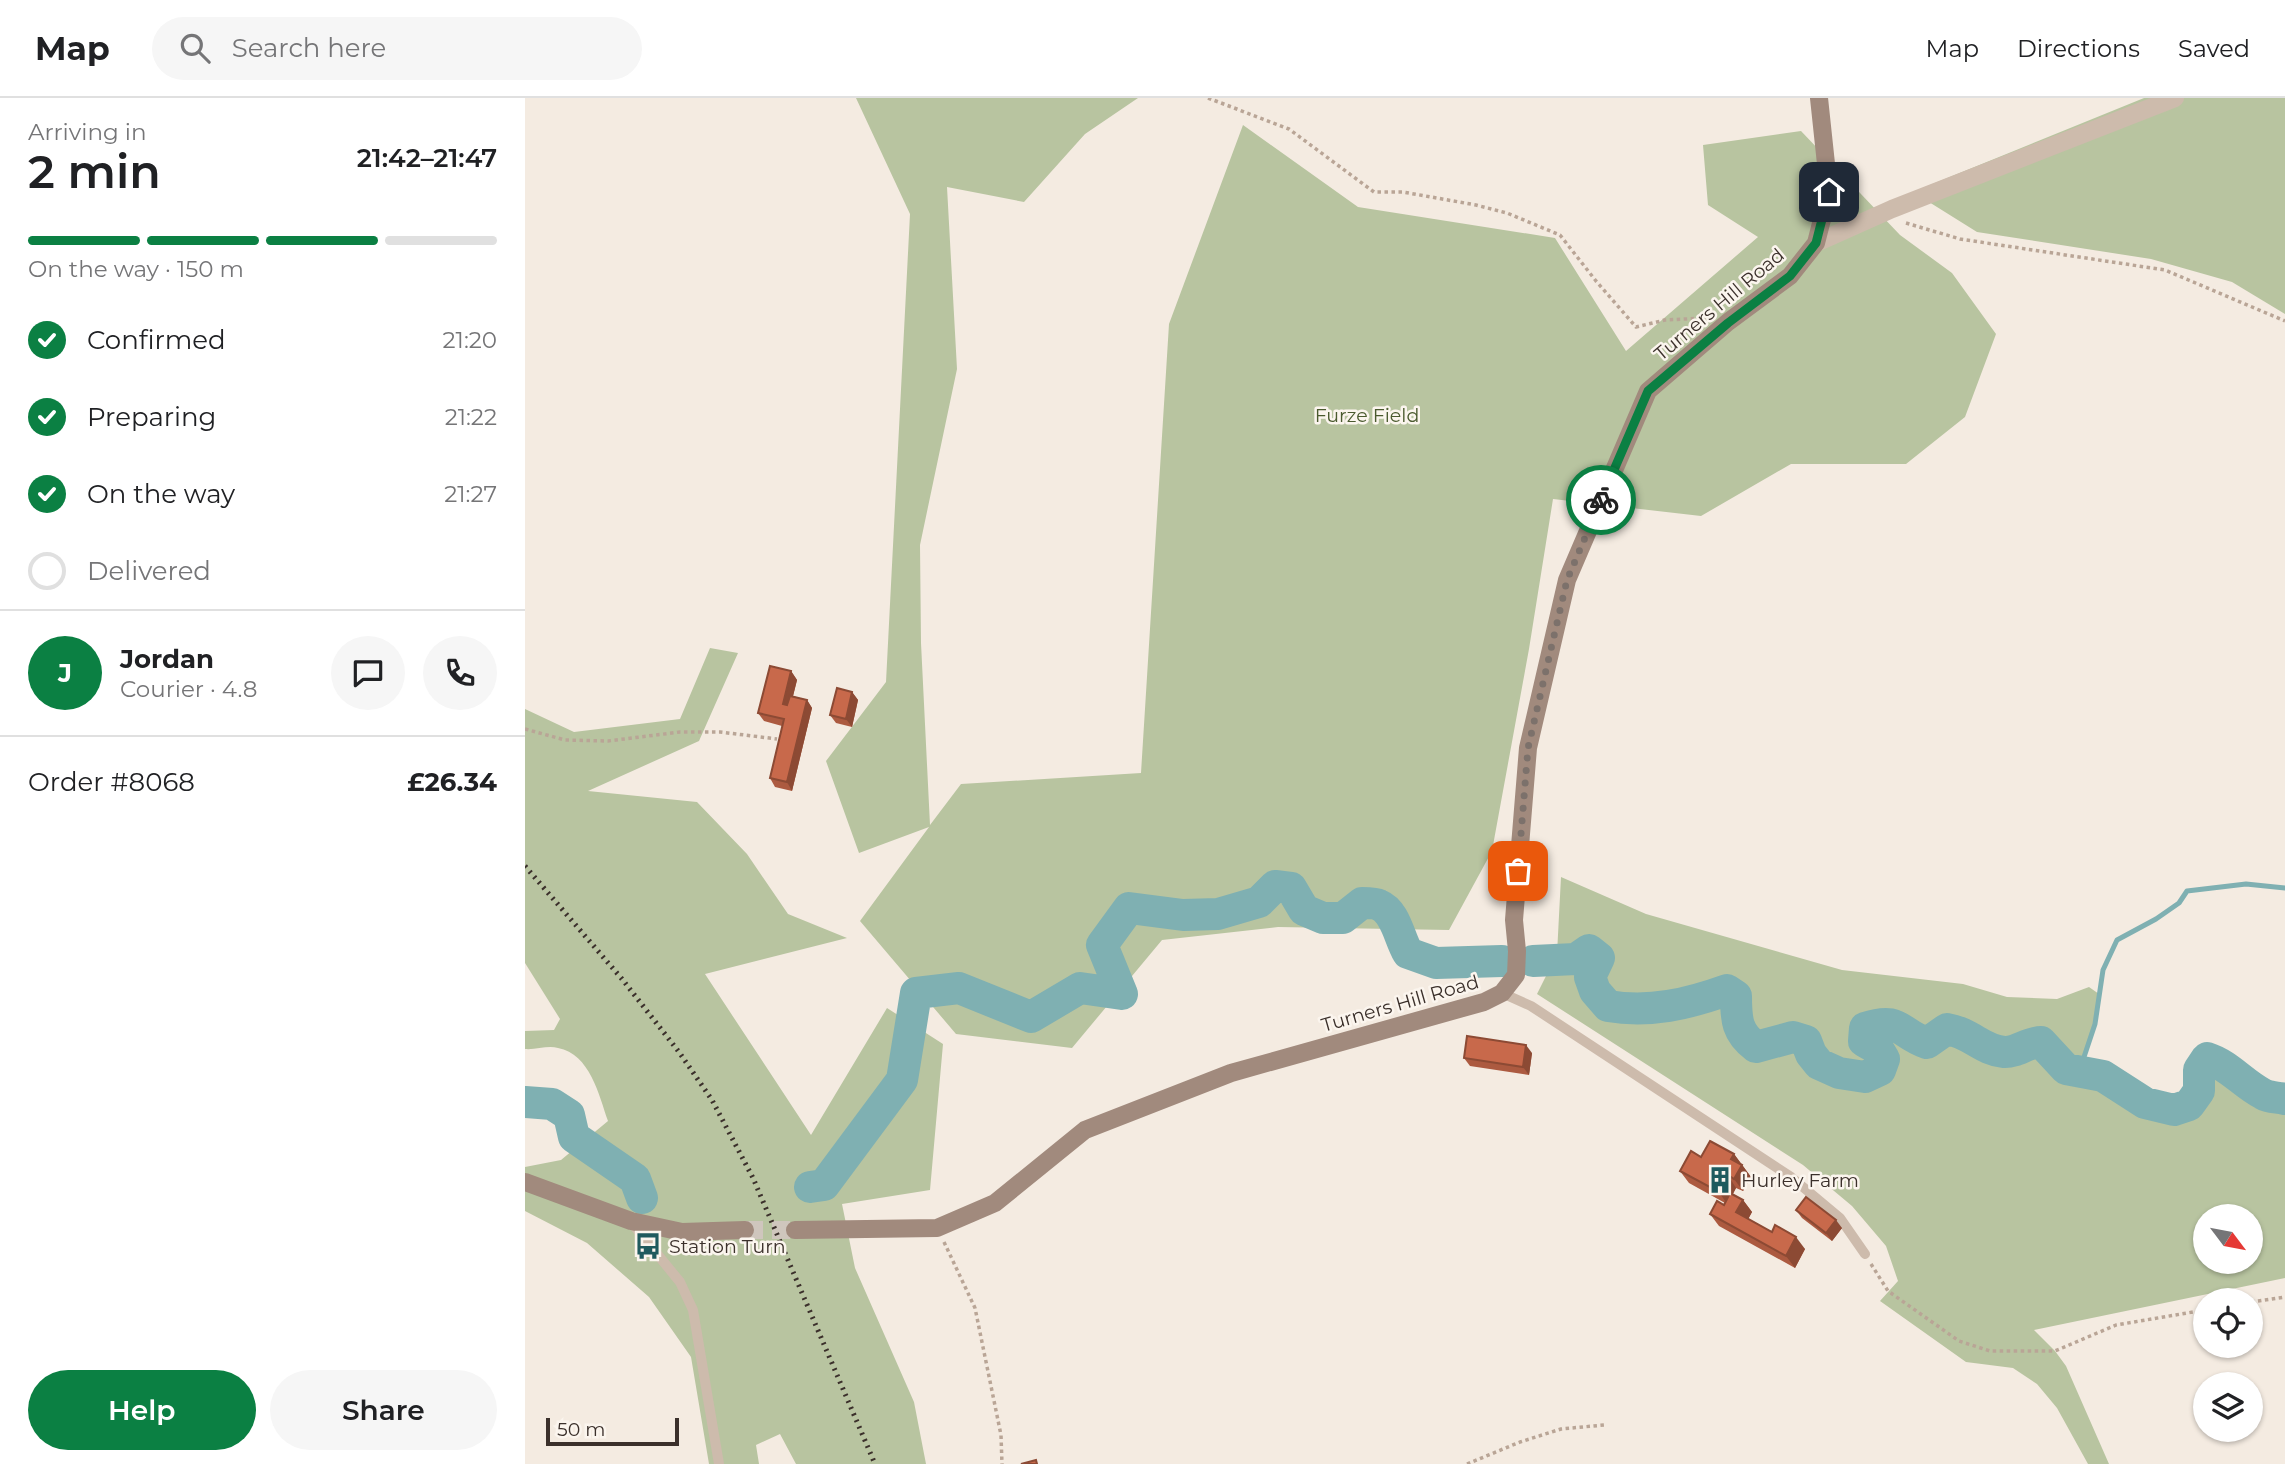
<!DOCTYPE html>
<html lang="en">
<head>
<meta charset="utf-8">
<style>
  body { margin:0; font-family:Montserrat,sans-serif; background:#f6f6f6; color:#202124; height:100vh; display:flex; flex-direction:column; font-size:26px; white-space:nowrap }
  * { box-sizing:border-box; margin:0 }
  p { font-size:23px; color:#757577 }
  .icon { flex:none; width:38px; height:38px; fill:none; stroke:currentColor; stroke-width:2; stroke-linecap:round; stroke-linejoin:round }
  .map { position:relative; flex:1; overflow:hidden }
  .details { display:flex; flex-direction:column; background:#fff; width:525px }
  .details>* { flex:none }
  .needle { width:46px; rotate:122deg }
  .fabs { position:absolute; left:1668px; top:1106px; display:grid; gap:14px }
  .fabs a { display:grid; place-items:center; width:70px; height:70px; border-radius:50%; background:#fff; box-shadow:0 2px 5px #0004; font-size:35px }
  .scale { position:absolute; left:21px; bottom:18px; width:133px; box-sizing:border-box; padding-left:7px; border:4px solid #3b302b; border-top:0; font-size:19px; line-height:24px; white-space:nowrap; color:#3b302b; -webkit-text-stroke:5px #fbf5ee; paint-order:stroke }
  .pin { position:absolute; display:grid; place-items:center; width:60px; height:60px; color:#fff; margin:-30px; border-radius:14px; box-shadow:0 4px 10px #0006 }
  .courier { position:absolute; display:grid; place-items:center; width:70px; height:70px; margin:-35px; border:5px solid #0b8043; border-radius:50%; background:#fff; color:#222; box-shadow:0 2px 9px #0007 }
  .overview em { font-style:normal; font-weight:600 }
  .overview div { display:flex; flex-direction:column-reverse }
  .overview { display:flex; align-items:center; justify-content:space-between; height:119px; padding:0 28px }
  h1 { font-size:46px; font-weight:600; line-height:52px }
  .bar { display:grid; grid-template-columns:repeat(4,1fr); gap:10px 7px; align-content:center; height:84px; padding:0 28px }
  .bar i { height:9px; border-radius:5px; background:#e0e0e0 }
  .bar .current { background:#0b8043 }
  .bar p { grid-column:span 4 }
  .line { display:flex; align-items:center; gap:18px; padding:0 28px; border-top:2px solid #e0e0e0 }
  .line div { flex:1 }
  .round { display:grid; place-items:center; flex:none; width:74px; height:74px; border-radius:37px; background:#f6f6f6 }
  ol { padding:0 28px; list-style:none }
  li { display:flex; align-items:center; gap:21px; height:77px }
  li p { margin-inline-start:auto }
  li .icon { padding:7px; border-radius:50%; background:#0b8043; color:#fff; stroke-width:4 }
  li:last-child { color:#757577 }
  li i { width:38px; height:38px; border:4px solid #e0e0e0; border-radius:50% }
  .action { display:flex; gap:14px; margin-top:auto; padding:14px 28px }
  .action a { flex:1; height:80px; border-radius:42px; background:#0b8043; color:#fff; font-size:28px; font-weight:600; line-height:80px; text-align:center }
  .action a+a { background:#f6f6f6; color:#202124 }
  header { display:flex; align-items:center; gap:42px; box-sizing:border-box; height:98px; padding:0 35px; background:#fff; border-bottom:2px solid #e0e0e0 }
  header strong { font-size:33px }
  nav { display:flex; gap:38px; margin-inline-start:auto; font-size:24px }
  .search { width:490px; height:63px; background:#f6f6f6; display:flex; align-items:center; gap:18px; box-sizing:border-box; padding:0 24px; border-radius:38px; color:#757577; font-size:26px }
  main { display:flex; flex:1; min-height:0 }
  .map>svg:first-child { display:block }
  .green { fill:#b8c4a0; fill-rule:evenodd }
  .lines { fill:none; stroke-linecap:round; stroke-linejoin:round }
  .stream { stroke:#7fb0b2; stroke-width:5 }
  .river { stroke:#7fb0b2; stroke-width:32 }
  .secondary-tunnel { stroke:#cfc6bd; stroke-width:18; stroke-dasharray:18 9; stroke-linecap:butt }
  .path { stroke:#b9a596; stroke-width:3.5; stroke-dasharray:3.5 3.5; stroke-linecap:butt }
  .lane { stroke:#cdbbac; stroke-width:10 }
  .street { stroke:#cdbbac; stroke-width:18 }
  .secondary { stroke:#a18a7d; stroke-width:18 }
  .rail { stroke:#3b302b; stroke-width:5; stroke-dasharray:2 5; stroke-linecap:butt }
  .wall { fill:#ac5a40 }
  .shaded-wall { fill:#8c4a34 }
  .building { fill:#c8694b; stroke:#8c4a34; stroke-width:2 }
  .done { stroke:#7c716b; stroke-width:7; stroke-dasharray:0 12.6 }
  .route { stroke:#0b8043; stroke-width:9 }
  .labels { text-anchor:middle; stroke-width:5; stroke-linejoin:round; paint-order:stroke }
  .street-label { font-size:19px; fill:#3b302b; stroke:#fbf5ee }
  .park-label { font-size:19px; fill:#4a5a2e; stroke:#fbf5ee }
  .poi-label { font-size:19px; fill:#3b302b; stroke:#fbf5ee; text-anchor:start }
</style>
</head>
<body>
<header>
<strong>Map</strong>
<div class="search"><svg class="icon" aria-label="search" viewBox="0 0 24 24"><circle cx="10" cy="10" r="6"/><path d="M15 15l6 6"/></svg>Search here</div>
<nav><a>Map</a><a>Directions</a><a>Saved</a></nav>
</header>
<main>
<section class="details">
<div class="overview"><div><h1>2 min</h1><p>Arriving in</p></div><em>21:42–21:47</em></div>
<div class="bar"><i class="current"></i><i class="current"></i><i class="current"></i><i></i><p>On the way · 150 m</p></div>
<ol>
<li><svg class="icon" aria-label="check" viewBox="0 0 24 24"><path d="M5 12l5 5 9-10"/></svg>Confirmed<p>21:20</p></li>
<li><svg class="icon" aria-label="check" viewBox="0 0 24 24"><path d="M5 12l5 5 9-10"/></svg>Preparing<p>21:22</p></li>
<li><svg class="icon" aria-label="check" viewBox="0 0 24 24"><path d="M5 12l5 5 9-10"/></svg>On the way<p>21:27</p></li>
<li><i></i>Delivered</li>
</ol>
<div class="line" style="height:126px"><b class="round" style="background:#0b8043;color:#fff">J</b><div><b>Jordan</b><p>Courier · 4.8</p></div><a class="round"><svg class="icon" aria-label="chat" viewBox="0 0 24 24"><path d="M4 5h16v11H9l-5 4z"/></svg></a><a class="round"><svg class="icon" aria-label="phone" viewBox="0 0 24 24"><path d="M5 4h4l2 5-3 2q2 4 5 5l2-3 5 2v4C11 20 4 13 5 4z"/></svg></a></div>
<div class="line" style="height:91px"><div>Order #8068</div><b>£26.34</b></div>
<div class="action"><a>Help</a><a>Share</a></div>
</section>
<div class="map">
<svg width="1760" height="1366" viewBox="0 0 1760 1366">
  <rect width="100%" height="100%" fill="#f4ebe1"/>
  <!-- green -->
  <g class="green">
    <polygon points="331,0 613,0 560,36 499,104 422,89 432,271 395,447 396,545 405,727 436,686 616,675 644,226 718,27 833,109 1030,140 1101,253 1233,139 1183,107 1178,47 1276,33 1375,137 1427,175 1471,236 1440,319 1381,366 1266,366 1176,418 1028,401 1004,551 967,753 924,832 753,829 637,842 547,950 431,936 335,823 404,729 334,755 301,663 361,584 385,116"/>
    <polygon points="1619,0 1760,0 1760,216 1707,184 1626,161 1452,134 1388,94"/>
    <path d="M185 550 213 555 174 643 63 693 172 704 222 756 263 816 322 840 180 876 286 1037 362 910 418 946 405 1092 317 1106 330 1170 389 1304 401 1366H271L255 1336 231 1347 234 1366H184L166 1259 124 1199 62 1145 0 1113V1069L36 1062 83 1023C74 997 65 956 33 950 23 947 11 952 0 951V933L29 932 35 921 0 865V611L49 634 155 621Z"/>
    <path d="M1036 779 1121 816 1317 872 1438 886 1482 899 1532 901 1564 889 1574 896 1570 926 1555 974 1578 978 1620 1005 1649 1012 1664 1007 1674 993V972L1682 960C1704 967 1718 986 1738 996 1745 1000 1753 999 1760 1001V1180L1509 1232 1530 1253 1541 1268 1584 1366H1563L1532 1310 1512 1286 1488 1270 1441 1264 1355 1203 1373 1183 1361 1148 1327 1108 1278 1067 1012 896 1032 856ZM1680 1118H1726V1164H1680Z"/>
  </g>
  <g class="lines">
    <!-- stream -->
    <polyline class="stream" points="1554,974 1570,926 1578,872 1592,842 1631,821 1654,805 1662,793 1721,786 1760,790"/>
    <!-- river -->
    <g class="river">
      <path d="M1008 863 1051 861 1064 852 1074 860 1065 879 1070 893 1083 908C1125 915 1163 906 1202 892L1211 898C1211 922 1212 935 1231 949L1268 939 1281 943 1286 956 1294 966 1314 975 1340 979 1355 972 1359 961 1353 951 1339 943 1340 930C1376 918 1373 935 1402 945L1422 931C1446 935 1457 952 1479 954 1491 955 1503 944 1516 944L1541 971 1578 978 1620 1005 1649 1012 1664 1007 1674 993V972L1682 960C1704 967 1718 986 1738 996 1745 1000 1753 999 1760 1001"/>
      <polyline points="0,1004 27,1006 44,1017 49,1039 110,1081 117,1100"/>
      <path d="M285 1089 299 1087 377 982 391 895 434 890 506 919 555 890 597 896 577 847 604 810 658 817 693 816 734 804 750 788 766 790 779 812 798 820H818L837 805C842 805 850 805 854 807 871 814 874 840 883 855L911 865 977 863"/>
    </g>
    <!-- secondary-tunnel -->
    <polyline class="secondary-tunnel" points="220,1132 270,1132"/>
    <!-- path -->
    <g class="path">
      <polyline points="683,0 764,31 849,94 878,94 951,107 982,115 1035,137 1071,183 1111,229 1140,222 1181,220"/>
      <polyline points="1381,125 1435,141 1640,172 1760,223"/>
      <polyline points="0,631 40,642 83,643 155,634 195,634 252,641"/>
      <polyline points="419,1144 450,1210 476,1337 477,1366"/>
      <polyline points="1346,1166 1363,1193 1434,1243 1465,1253 1530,1253 1591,1227 1680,1212"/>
      <polyline points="1726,1204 1760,1199"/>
      <polyline points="942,1366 995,1344 1036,1331 1079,1327"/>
    </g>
    <!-- lane -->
    <g class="lane">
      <polyline points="977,895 1006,908 1266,1079 1315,1120 1340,1156"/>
      <polyline points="106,1124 155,1184 168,1212 194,1366"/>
    </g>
    <!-- street -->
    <polyline class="street" points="1291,145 1367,111 1650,0"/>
    <!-- secondary -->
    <g class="secondary">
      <polyline points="0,1084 106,1123 157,1134 220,1132"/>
      <polyline points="270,1132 412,1130 470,1105 560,1032 706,975 959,904 977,895 991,877 992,853 989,822 1003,650 1042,482 1123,293 1203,224 1265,178 1291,145 1304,94 1294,0"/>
    </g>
    <!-- rail -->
    <polyline class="rail" points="0,768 97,881 154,954 187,1002 228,1080 350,1366"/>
  </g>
  <!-- wall -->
  <g class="wall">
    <polygon points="266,573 272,582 268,598 282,602 287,610 267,693 250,689 245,680 257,628 239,623 233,615"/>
    <polygon points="327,594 333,602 327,629 311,625 305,617"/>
    <polygon points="1007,955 1004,977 945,968 939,960"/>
    <polygon points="1209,1056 1226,1079 1218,1093 1211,1090 1208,1096 1218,1102 1227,1114 1223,1121 1280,1151 1270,1170 1194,1128 1185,1116 1200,1105 1164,1085 1155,1073 1176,1059"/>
    <polygon points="1271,1112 1317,1130 1307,1143 1277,1120"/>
  </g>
  <!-- shaded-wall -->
  <g class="shaded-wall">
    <polygon points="266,573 272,582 264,614 258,606"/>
    <polygon points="327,594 333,602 327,629 321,621"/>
    <polygon points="282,602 287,610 267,693 262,684"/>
    <polygon points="1001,947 1007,955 1004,977 998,969"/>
    <polygon points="1209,1056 1226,1079 1218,1093 1209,1081 1206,1061"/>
    <polygon points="1203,1077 1211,1090 1202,1106 1194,1094"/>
    <polygon points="1218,1102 1227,1114 1220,1127 1211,1114"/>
    <polygon points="1311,1122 1317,1130 1307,1143 1301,1135"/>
    <polygon points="1271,1139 1280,1151 1270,1170 1261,1158"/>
  </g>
  <!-- building -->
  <g class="building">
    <polygon points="245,568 266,573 258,606 262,607 265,598 282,602 262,684 245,680 259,621 233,615"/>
    <polygon points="312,590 327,594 321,621 305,617"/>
    <polygon points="942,938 1001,947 998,969 939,960"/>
    <polygon points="1185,1043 1209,1056 1206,1061 1217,1067 1209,1081 1203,1077 1194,1094 1155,1073 1166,1053 1176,1059"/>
    <polygon points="1205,1095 1218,1102 1211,1114 1247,1134 1250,1127 1271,1139 1261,1158 1185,1116 1192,1103 1199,1107"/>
    <polygon points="1281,1099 1311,1122 1301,1135 1271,1112"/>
    <polygon points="511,1362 512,1366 496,1366"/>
  </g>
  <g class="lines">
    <!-- done -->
    <polyline class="done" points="993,773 1003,650 1042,482 1076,402"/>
    <!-- route -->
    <polyline class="route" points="1076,402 1123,293 1203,225 1265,178 1291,145 1304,94"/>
  </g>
  <!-- icons -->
  <defs>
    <symbol id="building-bare" viewBox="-9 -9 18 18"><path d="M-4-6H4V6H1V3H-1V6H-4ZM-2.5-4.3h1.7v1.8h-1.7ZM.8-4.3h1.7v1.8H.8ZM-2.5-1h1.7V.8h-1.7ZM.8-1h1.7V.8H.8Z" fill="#1f5a5e" stroke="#fbf5ee" stroke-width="2.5" paint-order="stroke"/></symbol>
    <symbol id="bus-bare" viewBox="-9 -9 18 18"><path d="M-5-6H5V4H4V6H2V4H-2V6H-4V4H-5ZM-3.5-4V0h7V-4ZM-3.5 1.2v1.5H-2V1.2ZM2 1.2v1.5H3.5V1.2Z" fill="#1f5a5e" stroke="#fbf5ee" stroke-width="2.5" paint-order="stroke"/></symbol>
  </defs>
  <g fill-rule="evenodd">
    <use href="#building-bare" x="1176" y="1063" width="38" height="38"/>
    <use href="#bus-bare" x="104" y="1129" width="38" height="38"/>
  </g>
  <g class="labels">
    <!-- street labels -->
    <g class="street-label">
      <text transform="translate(1194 206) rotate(-40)" y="7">Turners Hill Road</text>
      <text transform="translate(875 905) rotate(-16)" y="7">Turners Hill Road</text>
    </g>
    <!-- park labels -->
    <g class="park-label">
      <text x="842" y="324">Furze Field</text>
    </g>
    <!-- poi labels -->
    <g class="poi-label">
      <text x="1216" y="1089">Hurley Farm</text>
      <text x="144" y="1155">Station Turn</text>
    </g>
  </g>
</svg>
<div class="fabs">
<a><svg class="needle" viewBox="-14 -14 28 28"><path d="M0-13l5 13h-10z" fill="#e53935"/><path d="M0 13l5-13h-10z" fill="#757577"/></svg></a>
<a><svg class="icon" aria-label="locate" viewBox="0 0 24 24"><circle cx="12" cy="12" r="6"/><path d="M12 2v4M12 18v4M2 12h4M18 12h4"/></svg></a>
<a><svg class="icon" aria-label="layers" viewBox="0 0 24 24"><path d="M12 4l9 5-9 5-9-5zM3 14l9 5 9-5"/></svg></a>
</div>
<div class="scale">50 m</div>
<div class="pin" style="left:993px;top:773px;background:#ea580c"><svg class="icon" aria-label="bag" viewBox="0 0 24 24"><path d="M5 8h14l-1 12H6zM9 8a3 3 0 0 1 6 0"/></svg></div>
<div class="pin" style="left:1304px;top:94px;background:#1f2937"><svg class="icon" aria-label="home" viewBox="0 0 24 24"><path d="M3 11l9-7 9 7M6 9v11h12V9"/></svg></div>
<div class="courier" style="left:1076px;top:402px"><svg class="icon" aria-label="bike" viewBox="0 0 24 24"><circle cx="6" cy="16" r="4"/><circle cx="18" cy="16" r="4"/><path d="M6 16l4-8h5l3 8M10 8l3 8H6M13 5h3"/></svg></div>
</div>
</main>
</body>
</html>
